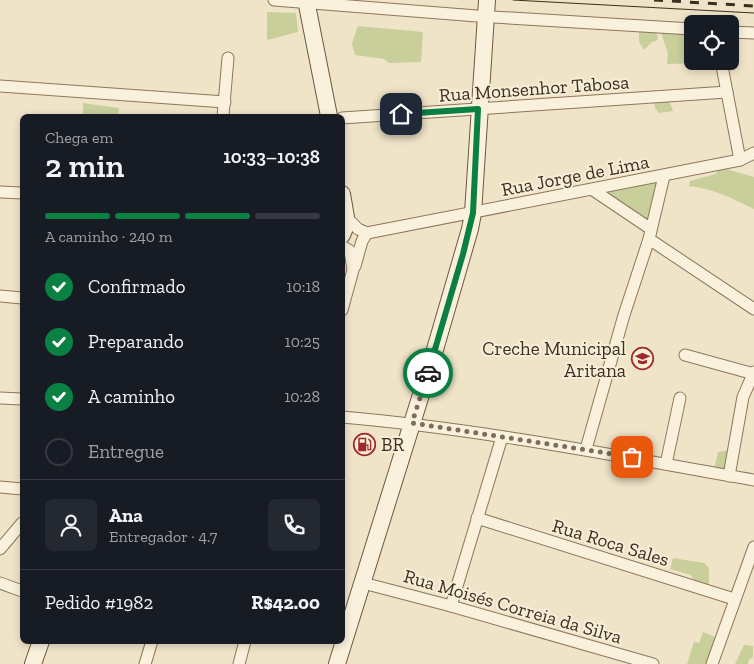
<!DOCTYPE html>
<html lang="pt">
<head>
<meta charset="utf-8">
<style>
  body { margin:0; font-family:"Zilla Slab",serif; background:#242831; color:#f1f3f6; height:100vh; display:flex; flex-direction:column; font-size:19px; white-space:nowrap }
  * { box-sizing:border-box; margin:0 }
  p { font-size:16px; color:#9ea1a6 }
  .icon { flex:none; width:28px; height:28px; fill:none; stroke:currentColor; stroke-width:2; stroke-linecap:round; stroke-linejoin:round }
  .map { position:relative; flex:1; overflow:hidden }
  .drawer { position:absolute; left:20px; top:114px; width:325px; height:530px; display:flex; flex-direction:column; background:#171b24; border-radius:8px; box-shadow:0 2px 8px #0003 }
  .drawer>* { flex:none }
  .buttons { position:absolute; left:684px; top:15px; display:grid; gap:10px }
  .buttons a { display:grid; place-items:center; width:55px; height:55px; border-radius:8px; background:#171b24; box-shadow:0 2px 8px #0003; font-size:25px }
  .pin { position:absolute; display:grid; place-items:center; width:42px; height:42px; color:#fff; margin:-21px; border-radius:10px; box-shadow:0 2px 8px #0006 }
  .courier { position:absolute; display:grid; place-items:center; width:50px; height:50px; margin:-25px; border:4px solid #0b8043; border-radius:50%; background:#fff; color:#222; box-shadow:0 1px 6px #0007 }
  .summary em { font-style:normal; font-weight:600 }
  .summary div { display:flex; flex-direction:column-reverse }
  .summary { display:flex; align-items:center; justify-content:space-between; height:85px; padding:0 25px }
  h1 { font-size:32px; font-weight:600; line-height:38px }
  .bar { display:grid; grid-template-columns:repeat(4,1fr); gap:8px 5px; align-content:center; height:60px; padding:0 25px }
  .bar i { height:6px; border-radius:4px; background:#363941 }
  .bar .active { background:#0b8043 }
  .bar p { grid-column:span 4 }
  .line { display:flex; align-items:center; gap:12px; padding:0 25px; border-top:1px solid #363941 }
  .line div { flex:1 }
  .round { display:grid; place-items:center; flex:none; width:52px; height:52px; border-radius:8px; background:#242831 }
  ol { padding:0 25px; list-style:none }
  li { display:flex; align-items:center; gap:15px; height:55px }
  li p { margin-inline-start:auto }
  li .icon { padding:5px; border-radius:50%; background:#0b8043; color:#fff; stroke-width:4 }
  li:last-child { color:#9ea1a6 }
  li i { width:28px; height:28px; border:2px solid #363941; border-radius:50% }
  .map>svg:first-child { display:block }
  .green { fill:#c9cf9b }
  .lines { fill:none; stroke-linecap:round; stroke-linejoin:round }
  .street-casing { stroke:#8d765c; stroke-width:13 }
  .secondary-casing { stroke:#6f573f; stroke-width:18 }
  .street { stroke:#faf1dc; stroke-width:11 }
  .secondary { stroke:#faf1dc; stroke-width:16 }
  .tram { stroke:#3d2e20; stroke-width:1 }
  .rail { stroke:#3d2e20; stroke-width:3; stroke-dasharray:9 9; stroke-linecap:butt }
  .done { stroke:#7c6e5b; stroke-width:5; stroke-dasharray:0 9 }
  .route { stroke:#0b8043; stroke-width:6 }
  .labels { text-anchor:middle; stroke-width:4; stroke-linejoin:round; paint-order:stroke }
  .street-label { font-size:19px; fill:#3d2e20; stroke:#f7eed8 }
  .poi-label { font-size:19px; fill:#3d2e20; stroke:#f7eed8; text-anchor:end }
</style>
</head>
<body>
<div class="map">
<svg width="754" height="664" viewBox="0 0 754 664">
  <rect width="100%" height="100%" fill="#f0e4c8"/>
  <!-- green -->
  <g class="green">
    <polygon points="267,12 296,13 298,32 267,40"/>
    <polygon points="358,26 423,32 421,62 389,63 384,59 355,55 352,43"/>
    <polygon points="646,29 657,32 658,40 652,42 644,50 639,42 639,32"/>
    <polygon points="664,29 692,31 692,61 708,61 706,63 667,64 668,53 661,33"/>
    <polygon points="654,100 669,100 673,111 659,113 655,108"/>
    <polygon points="83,103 119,108 118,116 83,116"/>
    <path d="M719 167 754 177V209C733 199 712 188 689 186L690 181 716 174Z"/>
    <polygon points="660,179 649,225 604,190"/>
    <polygon points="732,450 728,472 714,469 718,452"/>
    <polygon points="673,558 704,563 709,568 709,587 694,581 691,575 670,569"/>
    <polygon points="703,632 715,637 706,664 687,664 694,642 699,643"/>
    <polygon points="744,645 753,646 753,657 749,660 748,664 735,664"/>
  </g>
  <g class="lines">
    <defs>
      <g id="street">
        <polyline points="274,0 477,16 692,29"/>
        <polyline points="730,32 754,33"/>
        <polyline points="721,61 740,160"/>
        <polyline points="0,86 225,102"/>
        <polyline points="223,116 228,58"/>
        <polyline points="342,118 727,92"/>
        <polyline points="593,190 651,229"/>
        <polyline points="0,192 22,193"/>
        <polyline points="347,218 358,229 367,233 740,160 754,153"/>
        <polyline points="649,239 754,309"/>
        <polyline points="342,246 350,251 353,270 342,310"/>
        <polyline points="355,266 362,241 367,233"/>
        <polyline points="0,296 22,298"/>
        <polyline points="685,355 754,374"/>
        <polyline points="0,398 22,399"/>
        <path d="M342 417C481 429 617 456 754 480"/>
        <polyline points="586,449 624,315 649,239 664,176"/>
        <polyline points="666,464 680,398"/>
        <polyline points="729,476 743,397 754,372"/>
        <polyline points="0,487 22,489"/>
        <polyline points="477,518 734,599"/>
        <polyline points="0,549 22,523"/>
        <polyline points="0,583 22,591"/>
        <polyline points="363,583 451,606 653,664"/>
        <polyline points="451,606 502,437"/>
        <polyline points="145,664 152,641"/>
        <polyline points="239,664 245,641"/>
        <polyline points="712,664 754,547"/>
      </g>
      <g id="secondary">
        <polyline points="306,0 329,116"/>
        <polyline points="342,194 347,223 342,235"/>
        <polyline points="33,664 41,641"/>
        <polyline points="337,664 434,353 470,229 473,213 487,0"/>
      </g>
    </defs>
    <!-- street casing -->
    <use href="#street" class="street-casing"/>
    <!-- secondary casing -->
    <use href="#secondary" class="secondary-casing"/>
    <!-- street -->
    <use href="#street" class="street"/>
    <!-- secondary -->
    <use href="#secondary" class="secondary"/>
    <!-- tram -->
    <polyline class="tram" points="513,0 754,13"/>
    <!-- rail -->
    <polyline class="rail" points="654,0 754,6"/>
  </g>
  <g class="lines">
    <!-- done -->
    <polyline class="done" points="428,373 412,423 632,457"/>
    <!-- route -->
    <polyline class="route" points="401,114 478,109 473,213 463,254 428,373"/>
  </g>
  <!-- icons -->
  <defs>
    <symbol id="school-ring" viewBox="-11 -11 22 22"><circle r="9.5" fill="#f7eed8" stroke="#9e2a2b" stroke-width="1.5"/><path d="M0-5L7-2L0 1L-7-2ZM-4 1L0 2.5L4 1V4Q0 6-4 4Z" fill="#9e2a2b"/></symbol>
    <symbol id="fuel-ring" viewBox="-11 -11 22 22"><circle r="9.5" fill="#f7eed8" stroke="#9e2a2b" stroke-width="1.5"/><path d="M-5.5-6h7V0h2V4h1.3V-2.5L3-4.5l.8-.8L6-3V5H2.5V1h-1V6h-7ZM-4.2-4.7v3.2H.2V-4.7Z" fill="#9e2a2b"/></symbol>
  </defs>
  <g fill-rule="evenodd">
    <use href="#school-ring" x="630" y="346" width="25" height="25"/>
    <use href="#fuel-ring" x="352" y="432" width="25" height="25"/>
  </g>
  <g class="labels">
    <!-- street labels -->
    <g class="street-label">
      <text transform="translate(534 88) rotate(-4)" y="7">Rua Monsenhor Tabosa</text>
      <text transform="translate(575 175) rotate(-11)" y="7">Rua Jorge de Lima</text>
      <text transform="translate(611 542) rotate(17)" y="7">Rua Roca Sales</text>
      <text transform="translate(513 606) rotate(16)" y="7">Rua Moisés Correia da Silva</text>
    </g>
    <!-- poi labels -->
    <g class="poi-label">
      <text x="626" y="355">Creche Municipal<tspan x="626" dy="22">Aritana</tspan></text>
      <text x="381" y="451" text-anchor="start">BR</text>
    </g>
  </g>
</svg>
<div class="buttons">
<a><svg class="icon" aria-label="locate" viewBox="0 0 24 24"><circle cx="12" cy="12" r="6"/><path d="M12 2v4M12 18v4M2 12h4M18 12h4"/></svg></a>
</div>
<div class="pin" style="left:632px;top:457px;background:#ea580c"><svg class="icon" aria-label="bag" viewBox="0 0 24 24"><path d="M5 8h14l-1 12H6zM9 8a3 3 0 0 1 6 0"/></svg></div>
<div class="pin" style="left:401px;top:114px;background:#1f2937"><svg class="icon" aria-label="home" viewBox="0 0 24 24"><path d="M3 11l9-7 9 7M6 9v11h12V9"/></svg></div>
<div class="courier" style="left:428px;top:373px"><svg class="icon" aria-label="car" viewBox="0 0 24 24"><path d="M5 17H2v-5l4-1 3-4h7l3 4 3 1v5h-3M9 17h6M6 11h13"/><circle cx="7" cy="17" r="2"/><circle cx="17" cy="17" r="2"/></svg></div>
<section class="drawer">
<div class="summary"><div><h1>2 min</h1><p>Chega em</p></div><em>10:33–10:38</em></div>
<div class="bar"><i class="active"></i><i class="active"></i><i class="active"></i><i></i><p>A caminho · 240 m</p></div>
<ol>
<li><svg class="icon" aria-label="check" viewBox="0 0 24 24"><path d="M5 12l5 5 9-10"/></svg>Confirmado<p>10:18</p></li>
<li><svg class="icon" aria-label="check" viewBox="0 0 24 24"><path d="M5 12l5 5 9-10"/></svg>Preparando<p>10:25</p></li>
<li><svg class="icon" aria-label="check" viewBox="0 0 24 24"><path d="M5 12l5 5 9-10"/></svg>A caminho<p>10:28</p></li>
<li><i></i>Entregue</li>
</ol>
<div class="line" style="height:90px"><a class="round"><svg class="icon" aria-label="person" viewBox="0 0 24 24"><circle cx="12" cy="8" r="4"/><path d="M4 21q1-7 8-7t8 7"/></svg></a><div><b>Ana</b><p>Entregador · 4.7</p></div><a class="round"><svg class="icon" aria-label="phone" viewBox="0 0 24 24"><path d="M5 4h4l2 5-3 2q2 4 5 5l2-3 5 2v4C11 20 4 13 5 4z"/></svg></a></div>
<div class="line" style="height:65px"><div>Pedido #1982</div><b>R$42.00</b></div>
</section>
</div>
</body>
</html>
